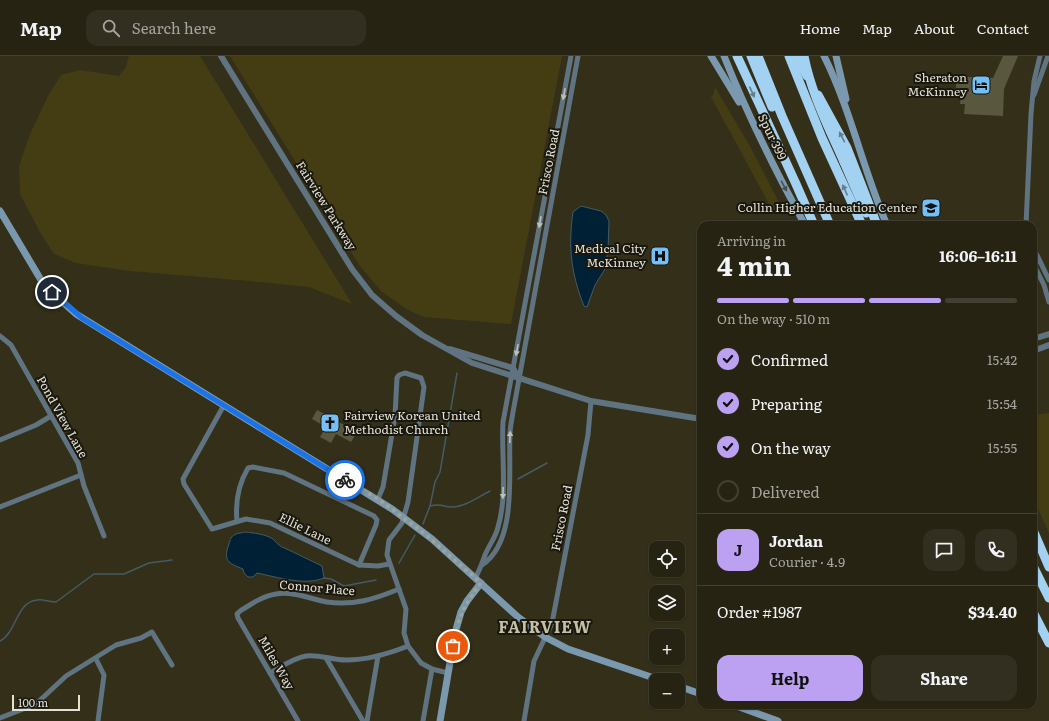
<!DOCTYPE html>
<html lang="en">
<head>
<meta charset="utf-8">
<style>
  body { margin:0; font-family:Literata,serif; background:#322f21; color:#f1f3f6; height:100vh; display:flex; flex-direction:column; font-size:15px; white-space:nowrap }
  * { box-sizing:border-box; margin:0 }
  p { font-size:13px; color:#a4a4a0 }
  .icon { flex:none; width:22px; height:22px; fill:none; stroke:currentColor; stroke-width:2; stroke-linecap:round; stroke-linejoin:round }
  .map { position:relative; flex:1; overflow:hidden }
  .drawer { position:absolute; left:697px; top:165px; width:340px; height:488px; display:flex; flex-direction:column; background:#262313; border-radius:12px; box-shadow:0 1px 3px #0004,0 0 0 1px #424033 }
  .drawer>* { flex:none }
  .tools { position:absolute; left:649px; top:485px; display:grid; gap:8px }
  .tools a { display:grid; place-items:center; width:36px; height:36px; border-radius:8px; background:#262313; box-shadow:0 1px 3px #0004,0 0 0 1px #424033; font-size:20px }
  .scale { position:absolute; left:12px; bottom:10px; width:68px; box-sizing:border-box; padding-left:4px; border:2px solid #e3e1d4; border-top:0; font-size:11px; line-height:14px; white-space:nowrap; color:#e3e1d4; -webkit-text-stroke:3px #19170e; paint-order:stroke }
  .pin { position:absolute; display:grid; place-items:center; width:34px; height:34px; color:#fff; margin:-17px; border:2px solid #fff; border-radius:50%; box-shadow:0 1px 4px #0007 }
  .courier { position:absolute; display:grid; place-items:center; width:40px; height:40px; margin:-20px; border:3px solid #1a73e8; border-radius:50%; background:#fff; color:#222; box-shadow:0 1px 5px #0007 }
  .head em { font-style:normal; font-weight:700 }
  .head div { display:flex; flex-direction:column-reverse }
  .head { display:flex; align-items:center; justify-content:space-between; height:68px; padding:0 20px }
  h1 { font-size:26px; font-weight:700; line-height:30px }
  .bar { display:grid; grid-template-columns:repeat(4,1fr); gap:6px 4px; align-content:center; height:48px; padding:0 20px }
  .bar i { height:5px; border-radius:3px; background:#424033 }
  .bar .current { background:#bca0f2 }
  .bar p { grid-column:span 4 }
  .line { display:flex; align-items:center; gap:10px; padding:0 20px; border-top:1px solid #424033 }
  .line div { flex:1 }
  .round { display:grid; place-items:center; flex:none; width:42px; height:42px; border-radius:12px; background:#322f21 }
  ol { padding:0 20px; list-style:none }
  li { display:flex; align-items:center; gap:12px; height:44px }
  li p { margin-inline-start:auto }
  li .icon { padding:4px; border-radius:50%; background:#bca0f2; color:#111; stroke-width:4 }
  li:last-child { color:#a4a4a0 }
  li i { width:22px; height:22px; border:2px solid #424033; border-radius:50% }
  .primary-button { display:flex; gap:8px; margin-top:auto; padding:8px 20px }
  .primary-button a { flex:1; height:46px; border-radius:12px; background:#bca0f2; color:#111; font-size:16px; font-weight:700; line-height:46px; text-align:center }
  .primary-button a+a { background:#322f21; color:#f1f3f6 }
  header { display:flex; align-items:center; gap:24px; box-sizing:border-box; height:56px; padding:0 20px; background:#262313; border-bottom:1px solid #424033 }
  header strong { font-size:19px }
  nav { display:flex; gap:22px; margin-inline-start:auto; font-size:14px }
  .search { width:280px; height:36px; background:#322f21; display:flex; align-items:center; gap:10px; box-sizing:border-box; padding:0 14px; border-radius:12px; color:#a4a4a0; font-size:15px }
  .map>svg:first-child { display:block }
  .green { fill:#443d14 }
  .water { fill:#002135; stroke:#445b65 }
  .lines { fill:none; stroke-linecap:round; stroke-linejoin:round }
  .stream { stroke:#445b65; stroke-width:1.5 }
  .building { fill:#5a573f }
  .minor { stroke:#607380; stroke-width:5 }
  .tertiary { stroke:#607380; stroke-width:6 }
  .secondary { stroke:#7b99ae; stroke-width:7 }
  .motorway { stroke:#a2d1f2; stroke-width:9 }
  .motorway-bridge { stroke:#a2d1f2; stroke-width:9 }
  .oneway { fill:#647d8b }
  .oneway2 { fill:#bcc0bb }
  .oneway3 { fill:#455256 }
  .done { stroke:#a5a393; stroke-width:4; stroke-dasharray:0 7.2 }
  .route { stroke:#1a73e8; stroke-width:5 }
  .labels { text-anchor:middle; stroke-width:4; stroke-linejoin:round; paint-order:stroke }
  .poi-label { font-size:12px; fill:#e3e1d4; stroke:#19170e; text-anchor:end }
  .street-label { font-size:12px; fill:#e3e1d4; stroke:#19170e }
  .district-label { font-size:16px; font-weight:bold; letter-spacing:1px; fill:#c4c0a5; stroke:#19170e }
</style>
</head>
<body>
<header>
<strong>Map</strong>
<div class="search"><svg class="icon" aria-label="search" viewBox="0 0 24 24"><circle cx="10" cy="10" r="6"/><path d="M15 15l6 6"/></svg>Search here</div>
<nav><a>Home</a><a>Map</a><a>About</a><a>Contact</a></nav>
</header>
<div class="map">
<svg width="1049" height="665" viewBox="0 0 1049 665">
  <rect width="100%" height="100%" fill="#332f19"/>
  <!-- green -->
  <g class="green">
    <polygon points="129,0 200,0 352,248 309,231 249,225 130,215 76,207 54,198 41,178 20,138 19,110 30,78 48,40 61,19 80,14 119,20 126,11"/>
    <polygon points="230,0 562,0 511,268 424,261 406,253 381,235 360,210"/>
    <polygon points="715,31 751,92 783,154 777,158 774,157 711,41 714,37"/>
    <polygon points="1049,357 1049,477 1033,442 1033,359"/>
  </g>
  <!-- water -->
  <g class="water">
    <path d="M581 150 601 155 606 159 609 165 608 194 605 213 595 229 587 251 584 250C571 217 568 191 573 156Z"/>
    <path d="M245 476C254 477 265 478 273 483 276 486 278 489 282 491 296 497 309 504 322 510L324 522C304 530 277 521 257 517L253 521H248L244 517 243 513C228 507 223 505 229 488 230 484 231 480 236 478 238 477 242 477 245 476Z"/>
  </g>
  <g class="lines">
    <!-- stream -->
    <g class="stream">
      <polyline points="518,423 547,407"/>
      <polyline points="430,450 435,426 440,416 457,317"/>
      <path d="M423 468 430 450C442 447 442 451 452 451 465 451 478 441 490 435"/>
      <polyline points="399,507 415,479"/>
      <polyline points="324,522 331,523 344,530 376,524"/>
      <path d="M0 585C17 576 16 546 37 544 43 543 50 546 56 546L94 518H124L149 507 172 504"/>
    </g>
  </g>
  <!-- building -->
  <g class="building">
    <polygon points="1003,0 1018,0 1004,33 1003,60 964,58 965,48 960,48 961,38 956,38 956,26 949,26 949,20 993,22"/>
    <polygon points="317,354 357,376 351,386 336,378 331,387 320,381 326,371 312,363"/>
  </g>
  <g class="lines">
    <!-- minor -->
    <g class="minor">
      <polyline points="1034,39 1048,0"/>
      <polyline points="1026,169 1031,58 1034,25 1040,0"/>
      <polyline points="1033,191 1049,224"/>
      <polyline points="1033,207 1044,229 1049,246"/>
      <polyline points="0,280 11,289 78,407 84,430 104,480"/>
      <polyline points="224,349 183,423 184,428 212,473 246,463 270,467 359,509 378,510 389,508"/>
      <polyline points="0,384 36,369 51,360"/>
      <polyline points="378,443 383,431 395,360 397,322 399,319 405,317 421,322 424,331 408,446 402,467 389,484 387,499 406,553 404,577 408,590 421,607 432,613 448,617"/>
      <polyline points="0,451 81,419"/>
      <path d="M237 465C235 445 238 429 248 412L253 411 284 417 374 460 377 464 376 469 359 509"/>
      <path d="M482 509C518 485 508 416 510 378 510 371 512 363 513 356L578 0"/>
      <path d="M475 522C480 514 482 507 485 499 489 489 496 481 498 471 508 437 501 400 503 366L571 0"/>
      <polyline points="326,602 363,665"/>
      <polyline points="96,603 104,619 98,665"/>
      <path d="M270 617C281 611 293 602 306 600 319 598 332 604 346 604 367 604 388 598 408 590"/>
      <polyline points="0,662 36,648 66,620 116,589 141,582 152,576 172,609"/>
      <path d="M298 665 238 562 237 558 240 555C251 548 263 540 276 538 293 535 311 543 327 546 353 550 375 543 399 533"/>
      <polyline points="367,665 378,600"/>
      <polyline points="423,665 432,613"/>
      <polyline points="524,665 534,605 552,567 588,379 591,345"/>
    </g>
    <!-- tertiary -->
    <g class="tertiary">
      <polyline points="221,0 352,213 372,239 396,260 422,279 472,307 591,345 701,363"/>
      <polyline points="1033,283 1049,278"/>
      <polyline points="450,293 513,312 519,323"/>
      <polyline points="1033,295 1049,289"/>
    </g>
    <!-- secondary -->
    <g class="secondary">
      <polyline points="711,0 739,46"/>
      <path d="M724 0C747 58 775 114 805 169"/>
      <path d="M824 0C851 54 863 114 887 169"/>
      <polyline points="836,0 846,43"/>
      <polyline points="0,155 41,224 58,242 76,258 392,453 432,483 518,561 545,581 568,593 660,624"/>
      <polyline points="678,630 701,638"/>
      <polyline points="734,649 778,665"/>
      <polyline points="440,665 455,577 461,556 467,545 481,527"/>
    </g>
    <!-- motorway -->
    <g class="motorway">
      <polyline points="737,0 796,128 814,169"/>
      <polyline points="751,0 772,51"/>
      <polyline points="758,0 782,60 830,169"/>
      <polyline points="789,0 822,82 862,169"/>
      <polyline points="796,0 807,20"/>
      <polyline points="818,39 847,92 877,169"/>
      <polyline points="844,106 866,157"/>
      <polyline points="1033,474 1049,511"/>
      <polyline points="1033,510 1049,542"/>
      <polyline points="1033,556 1049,587"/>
    </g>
    <!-- motorway-bridge -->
    <path class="motorway-bridge" d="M804 0C811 37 829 72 844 106"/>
  </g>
  <!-- one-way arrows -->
  <defs><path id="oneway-solid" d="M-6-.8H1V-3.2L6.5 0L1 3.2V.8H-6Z"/></defs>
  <g class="oneway">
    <use href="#oneway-solid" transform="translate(752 36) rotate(65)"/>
    <use href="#oneway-solid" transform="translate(842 81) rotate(-117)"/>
    <use href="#oneway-solid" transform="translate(845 134) rotate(-114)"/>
  </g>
  <g class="oneway2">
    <use href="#oneway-solid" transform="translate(564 38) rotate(101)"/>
    <use href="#oneway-solid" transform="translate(540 166) rotate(100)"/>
    <use href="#oneway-solid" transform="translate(517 294) rotate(101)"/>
    <use href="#oneway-solid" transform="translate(510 381) rotate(-88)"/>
    <use href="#oneway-solid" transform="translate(503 437) rotate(91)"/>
  </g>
  <use class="oneway3" href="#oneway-solid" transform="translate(784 130) rotate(62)"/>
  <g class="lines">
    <!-- done -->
    <path class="done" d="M345 424 378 443 424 477 481 527C464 549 458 562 453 590"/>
    <!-- route -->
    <polyline class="route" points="52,236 82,262 345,424"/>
  </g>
  <!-- icons -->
  <defs>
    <symbol id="hotel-square" viewBox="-11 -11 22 22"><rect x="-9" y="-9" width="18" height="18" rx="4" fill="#74c0f6" stroke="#19170e"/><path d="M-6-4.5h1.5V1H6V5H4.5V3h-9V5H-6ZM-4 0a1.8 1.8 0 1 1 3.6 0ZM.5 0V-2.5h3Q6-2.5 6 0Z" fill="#111"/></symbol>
    <symbol id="university-square" viewBox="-11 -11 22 22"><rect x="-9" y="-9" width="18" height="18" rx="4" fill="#74c0f6" stroke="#19170e"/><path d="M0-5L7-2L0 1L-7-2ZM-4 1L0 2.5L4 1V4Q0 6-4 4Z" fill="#111"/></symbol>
    <symbol id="hospital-square" viewBox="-11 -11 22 22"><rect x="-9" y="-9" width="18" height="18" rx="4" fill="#74c0f6" stroke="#19170e"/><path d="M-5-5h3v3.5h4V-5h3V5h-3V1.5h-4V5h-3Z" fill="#111"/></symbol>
    <symbol id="church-square" viewBox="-11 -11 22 22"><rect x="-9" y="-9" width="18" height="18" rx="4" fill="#74c0f6" stroke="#19170e"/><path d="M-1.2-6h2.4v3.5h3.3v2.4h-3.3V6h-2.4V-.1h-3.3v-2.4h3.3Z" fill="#111"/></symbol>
  </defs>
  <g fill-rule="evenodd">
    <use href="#hotel-square" x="970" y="18" width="22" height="22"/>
    <use href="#university-square" x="920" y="141" width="22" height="22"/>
    <use href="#hospital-square" x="649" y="189" width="22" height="22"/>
    <use href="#church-square" x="319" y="356" width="22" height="22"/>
  </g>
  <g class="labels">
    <!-- poi labels -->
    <g class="poi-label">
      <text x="967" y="26">Sheraton<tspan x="967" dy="14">McKinney</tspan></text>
      <text x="917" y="156">Collin Higher Education Center</text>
      <text x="646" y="197">Medical City<tspan x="646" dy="14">McKinney</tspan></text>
      <text x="344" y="364" text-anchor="start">Fairview Korean United<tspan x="344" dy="14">Methodist Church</tspan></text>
    </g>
    <!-- street labels -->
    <g class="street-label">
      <text transform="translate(772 81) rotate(64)" y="4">Spur 399</text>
      <text transform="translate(549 106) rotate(-79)" y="4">Frisco Road</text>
      <text transform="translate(326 150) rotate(58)" y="4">Fairview Parkway</text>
      <text transform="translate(62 361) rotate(61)" y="4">Pond View Lane</text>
      <text transform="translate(562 462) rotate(-79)" y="4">Frisco Road</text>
      <text transform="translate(305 473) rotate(26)" y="4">Ellie Lane</text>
      <text transform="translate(317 532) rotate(5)" y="4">Connor Place</text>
      <text transform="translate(276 607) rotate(60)" y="4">Miles Way</text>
    </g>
    <!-- district labels -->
    <g class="district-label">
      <text x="545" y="577">FAIRVIEW</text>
    </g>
  </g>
</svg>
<div class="tools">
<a><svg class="icon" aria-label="locate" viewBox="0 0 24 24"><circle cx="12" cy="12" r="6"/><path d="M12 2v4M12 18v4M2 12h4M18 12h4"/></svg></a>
<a><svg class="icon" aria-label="layers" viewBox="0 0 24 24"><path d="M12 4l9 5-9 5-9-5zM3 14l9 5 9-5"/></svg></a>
<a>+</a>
<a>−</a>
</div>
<div class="scale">100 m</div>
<div class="pin" style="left:453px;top:590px;background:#ea580c"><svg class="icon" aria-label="bag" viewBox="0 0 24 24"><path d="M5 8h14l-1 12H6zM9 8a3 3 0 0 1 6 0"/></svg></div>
<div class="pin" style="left:52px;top:236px;background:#1f2937"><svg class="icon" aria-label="home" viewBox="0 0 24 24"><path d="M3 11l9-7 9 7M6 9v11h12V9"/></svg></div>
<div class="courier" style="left:345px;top:424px"><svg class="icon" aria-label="bike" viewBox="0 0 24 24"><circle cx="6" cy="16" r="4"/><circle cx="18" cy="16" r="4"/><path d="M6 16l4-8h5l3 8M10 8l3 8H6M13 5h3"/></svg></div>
<section class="drawer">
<div class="head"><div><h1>4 min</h1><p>Arriving in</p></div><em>16:06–16:11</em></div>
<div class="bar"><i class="current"></i><i class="current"></i><i class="current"></i><i></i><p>On the way · 510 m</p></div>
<ol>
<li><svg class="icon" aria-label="check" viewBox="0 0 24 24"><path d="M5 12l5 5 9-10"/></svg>Confirmed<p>15:42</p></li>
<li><svg class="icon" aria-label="check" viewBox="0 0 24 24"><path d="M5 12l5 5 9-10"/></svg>Preparing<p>15:54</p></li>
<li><svg class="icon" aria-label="check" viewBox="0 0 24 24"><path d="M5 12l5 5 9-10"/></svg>On the way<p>15:55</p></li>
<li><i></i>Delivered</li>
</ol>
<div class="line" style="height:72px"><b class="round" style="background:#bca0f2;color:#111">J</b><div><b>Jordan</b><p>Courier · 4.9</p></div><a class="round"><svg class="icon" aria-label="chat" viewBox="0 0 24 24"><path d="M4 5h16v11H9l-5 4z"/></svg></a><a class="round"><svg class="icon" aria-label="phone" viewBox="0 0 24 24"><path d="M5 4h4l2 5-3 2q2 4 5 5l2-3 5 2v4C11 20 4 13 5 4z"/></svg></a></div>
<div class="line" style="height:52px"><div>Order #1987</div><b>$34.40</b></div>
<div class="primary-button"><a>Help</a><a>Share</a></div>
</section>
</div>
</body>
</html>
